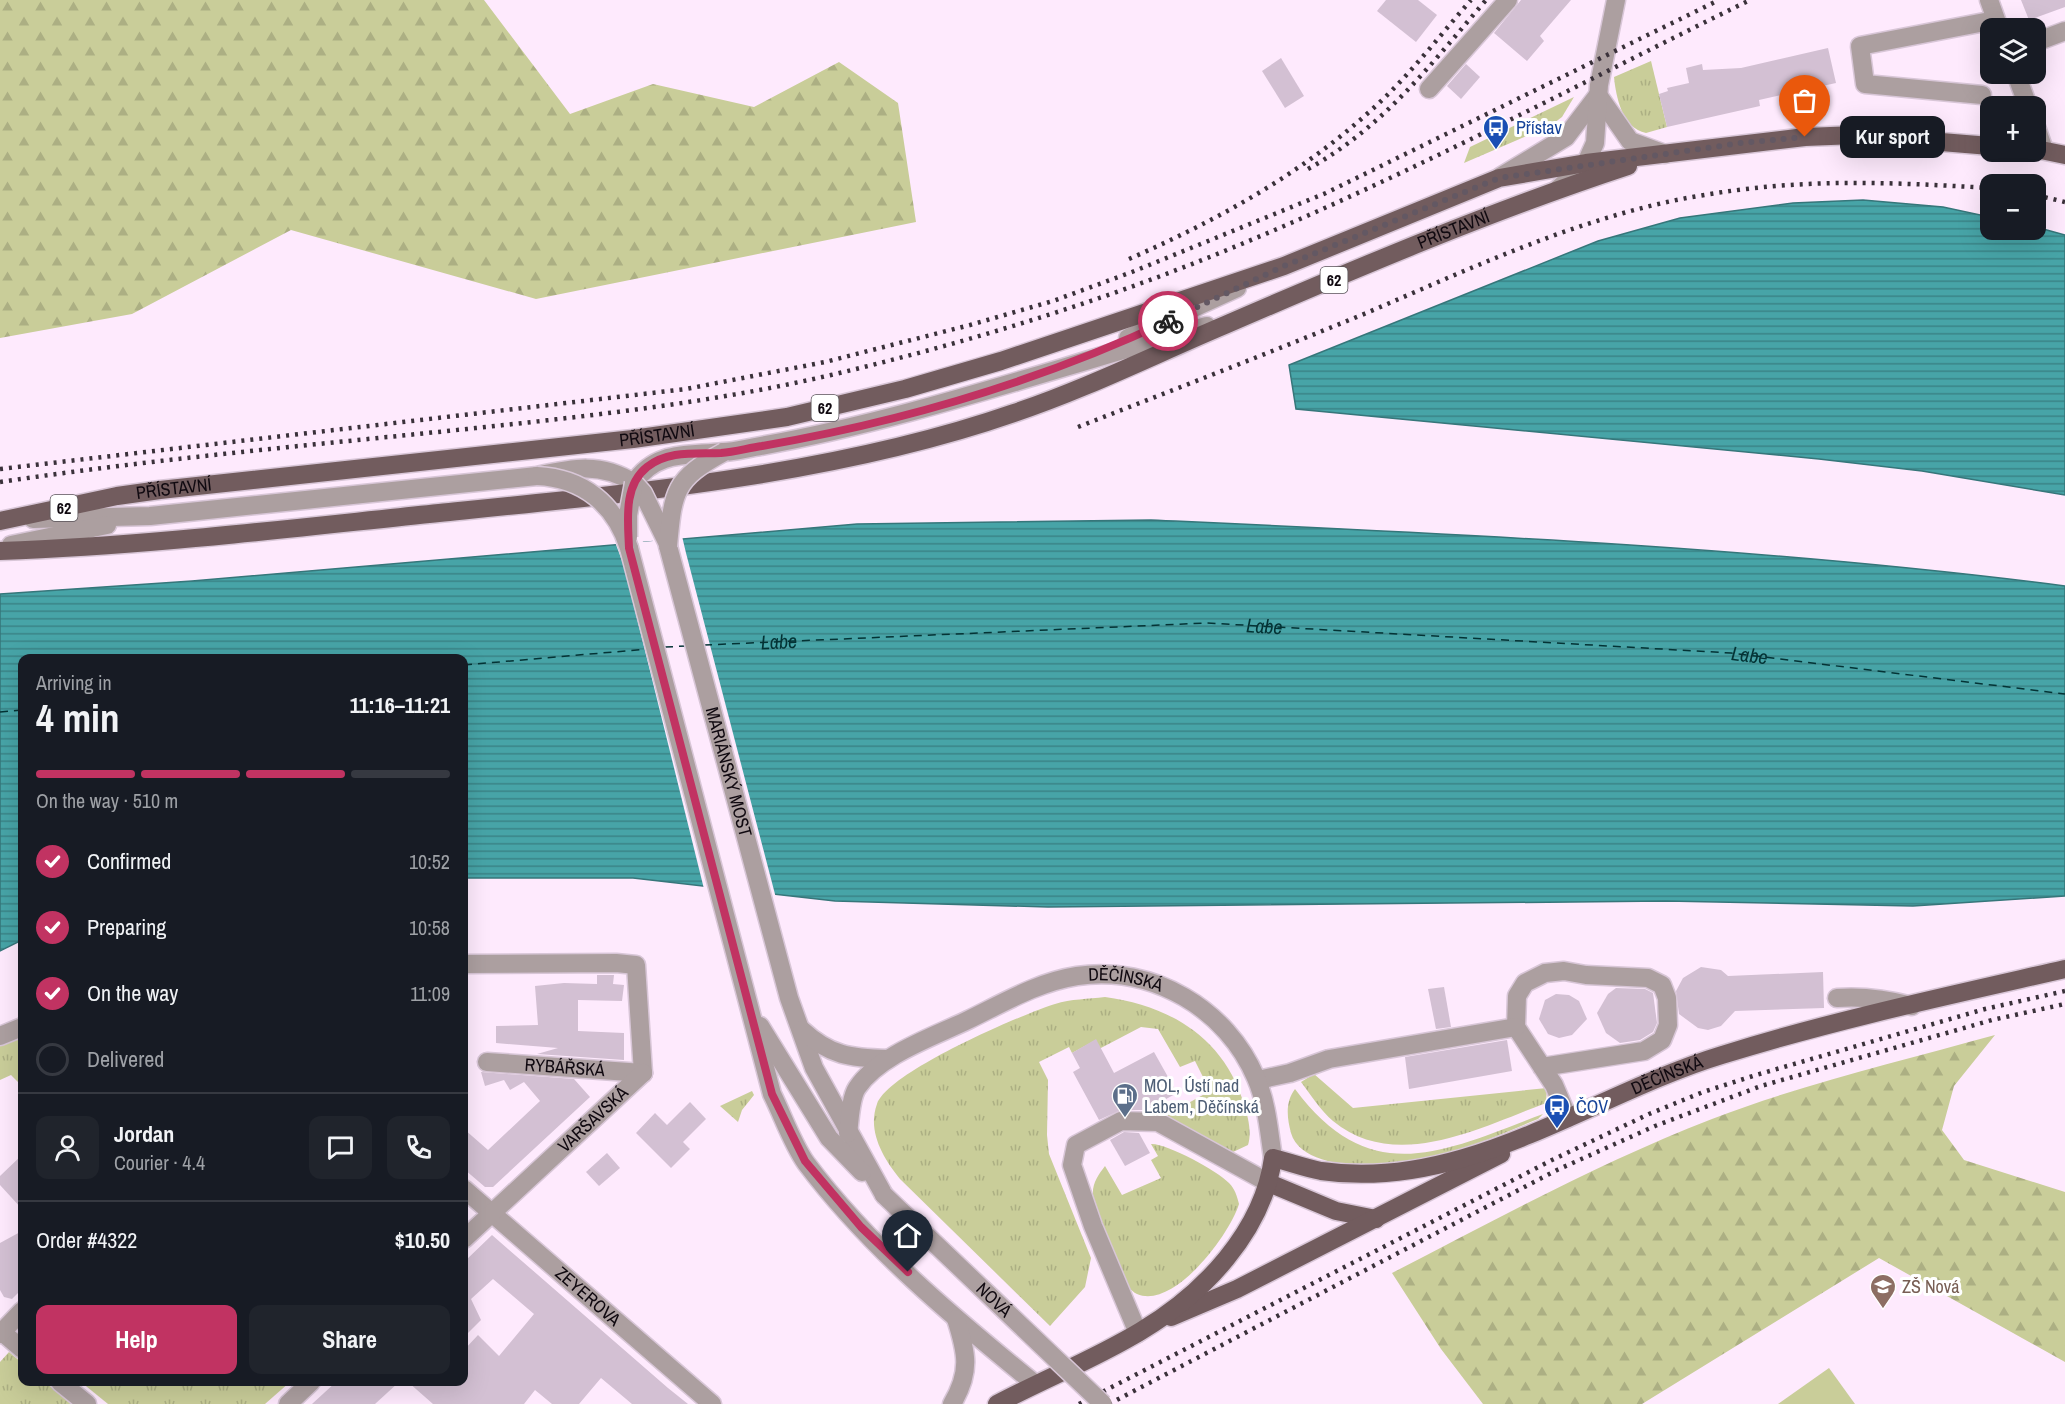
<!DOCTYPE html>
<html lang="en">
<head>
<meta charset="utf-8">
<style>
  body { margin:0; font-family:"Archivo Narrow",sans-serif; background:#20242c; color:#f1f3f6; height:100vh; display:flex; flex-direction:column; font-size:22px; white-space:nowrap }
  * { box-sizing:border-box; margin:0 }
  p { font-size:20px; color:#9ea1a6 }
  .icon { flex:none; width:33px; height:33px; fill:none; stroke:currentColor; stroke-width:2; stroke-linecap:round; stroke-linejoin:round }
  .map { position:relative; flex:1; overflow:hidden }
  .panel { position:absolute; left:18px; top:654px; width:450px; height:732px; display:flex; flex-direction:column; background:#171b24; border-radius:12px; box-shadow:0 6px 24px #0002 }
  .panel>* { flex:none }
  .buttons { position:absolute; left:1980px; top:18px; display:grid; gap:12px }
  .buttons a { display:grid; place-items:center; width:66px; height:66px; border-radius:12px; background:#171b24; box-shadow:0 6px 24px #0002; font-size:30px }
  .pin { position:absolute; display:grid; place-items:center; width:51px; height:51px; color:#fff; margin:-62px -26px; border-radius:50% 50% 50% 0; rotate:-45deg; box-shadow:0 0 6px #0007 }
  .pin .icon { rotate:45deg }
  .courier { position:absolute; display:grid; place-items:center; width:60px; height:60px; margin:-30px; border:4px solid #c13362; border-radius:50%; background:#fff; color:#222; box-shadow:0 2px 8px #0007 }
  .bubble { position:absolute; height:42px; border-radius:12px; background:#171b24; box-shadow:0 6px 24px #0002; font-size:20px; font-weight:800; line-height:42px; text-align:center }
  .overview em { font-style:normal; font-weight:800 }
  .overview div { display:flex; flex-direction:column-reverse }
  .overview { display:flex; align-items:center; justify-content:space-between; height:102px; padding:0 18px }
  h1 { font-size:39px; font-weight:800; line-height:45px }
  .bar { display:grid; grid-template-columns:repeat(4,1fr); gap:9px 6px; align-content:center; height:72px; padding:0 18px }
  .bar i { height:8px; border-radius:4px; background:#363941 }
  .bar .active { background:#c13362 }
  .bar p { grid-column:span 4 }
  .line { display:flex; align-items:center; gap:15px; padding:0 18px; border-top:2px solid #363941 }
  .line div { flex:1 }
  .round { display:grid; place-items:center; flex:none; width:63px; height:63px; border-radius:12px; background:#20242c }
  ol { padding:0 18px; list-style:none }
  li { display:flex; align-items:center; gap:18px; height:66px }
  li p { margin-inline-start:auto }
  li .icon { padding:6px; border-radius:50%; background:#c13362; color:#fff; stroke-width:4 }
  li:last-child { color:#9ea1a6 }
  li i { width:33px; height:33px; border:3px solid #363941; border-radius:50% }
  .primary-button { display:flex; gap:12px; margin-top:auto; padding:12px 18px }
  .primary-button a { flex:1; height:69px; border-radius:12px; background:#c13362; color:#fff; font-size:24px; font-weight:800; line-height:69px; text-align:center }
  .primary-button a+a { background:#20242c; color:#f1f3f6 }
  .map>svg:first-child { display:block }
  .grass { fill:url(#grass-tufts) }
  .forest { fill:url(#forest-firs) }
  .park { fill:#c9cd99 }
  .water { fill:url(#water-rules); stroke:#36767a; stroke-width:1.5 }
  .pier { fill:#feeafd }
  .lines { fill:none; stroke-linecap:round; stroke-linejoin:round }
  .ferry { stroke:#043335; stroke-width:1.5; stroke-dasharray:8 6; stroke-linecap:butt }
  .building { fill:#d3c0d3 }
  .minor-casing { stroke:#d8c6d7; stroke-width:21 }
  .major-casing { stroke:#d8c6d7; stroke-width:21 }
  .minor { stroke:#ac9fa0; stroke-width:18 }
  .major { stroke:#725c5e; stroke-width:18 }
  .rail { stroke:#3a313a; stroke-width:4.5; stroke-dasharray:3 6; stroke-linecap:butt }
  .minor-bridge-casing { stroke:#d8c6d7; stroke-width:21; stroke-linecap:butt }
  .minor-bridge { stroke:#ac9fa0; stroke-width:18 }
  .done { stroke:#635863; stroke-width:6; stroke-dasharray:0 10.8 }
  .route { stroke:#c13362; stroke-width:8 }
  .labels { text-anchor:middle; stroke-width:6; stroke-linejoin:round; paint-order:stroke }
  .shield { fill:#fff; stroke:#585358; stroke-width:1.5 }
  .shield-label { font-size:16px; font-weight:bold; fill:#100910 }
  .transit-label { font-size:18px; fill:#164399; stroke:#fff; text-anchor:start }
  .street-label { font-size:18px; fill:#100910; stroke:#fff }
  .service-label { font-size:18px; fill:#4e5e75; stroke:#fff; text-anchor:start }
  .education-label { font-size:18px; fill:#785e54; stroke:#fff; text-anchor:start }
  .water-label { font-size:20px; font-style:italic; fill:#043335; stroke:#fff }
</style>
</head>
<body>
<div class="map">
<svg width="2065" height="1404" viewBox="0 0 2065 1404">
  <defs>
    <pattern id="grass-tufts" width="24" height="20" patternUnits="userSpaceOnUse" patternTransform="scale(1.5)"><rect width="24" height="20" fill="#c9cd99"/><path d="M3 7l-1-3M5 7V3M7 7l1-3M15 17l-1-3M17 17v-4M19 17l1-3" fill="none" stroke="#acaf83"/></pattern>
    <pattern id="forest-firs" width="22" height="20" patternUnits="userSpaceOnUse" patternTransform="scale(1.5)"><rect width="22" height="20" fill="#c9cd99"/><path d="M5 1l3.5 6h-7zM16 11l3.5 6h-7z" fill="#acaf83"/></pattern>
    <pattern id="water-rules" width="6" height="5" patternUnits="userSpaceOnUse" patternTransform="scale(1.5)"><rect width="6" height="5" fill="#47a4a7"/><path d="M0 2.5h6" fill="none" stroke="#3a8487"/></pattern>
  </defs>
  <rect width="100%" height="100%" fill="#feeafd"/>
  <!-- grass -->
  <g class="grass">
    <path d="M1651 61 1667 127 1646 133C1622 128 1616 97 1614 77Z"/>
    <polygon points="1574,97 1562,117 1550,126 1464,163 1470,147"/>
    <path d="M1105 997C1171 1006 1224 1038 1244 1104 1248 1117 1252 1132 1248 1145L1233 1152 1165 1116 1210 1091 1195 1061 1180 1067 1158 1029 1141 1027 1099 1049 1096 1040 1072 1053 1069 1047 1039 1062 1048 1080 1047 1135 1049 1154 1091 1258 1085 1287 1050 1326 900 1179C883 1158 867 1131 877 1104 888 1072 1020 1015 1055 1004 1071 999 1088 999 1105 997Z"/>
    <polygon points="22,1036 22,1086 11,1075 0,1080 0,1043"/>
    <path d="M1314 1074 1353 1108 1547 1088 1546 1103C1482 1127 1396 1173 1333 1121 1321 1111 1311 1095 1301 1082Z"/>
    <path d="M1295 1089C1371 1191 1444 1151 1543 1114L1538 1119C1498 1135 1456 1155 1412 1163 1381 1168 1302 1171 1291 1133 1287 1118 1285 1102 1295 1089Z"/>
    <polygon points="752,1091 754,1095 742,1110 738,1122 720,1106"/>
    <path d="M1151 1144C1166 1143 1218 1171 1229 1183 1235 1189 1237 1196 1239 1204 1230 1234 1174 1310 1137 1294 1118 1286 1095 1216 1093 1195 1092 1184 1098 1175 1105 1166L1122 1195 1161 1178 1151 1160 1158 1156Z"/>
    <polygon points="9,1352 22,1363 22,1382 45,1382 72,1404 0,1404 0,1362"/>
    <polygon points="81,1382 290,1382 265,1404 108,1404"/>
  </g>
  <!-- forest -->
  <g class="forest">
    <polygon points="0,0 484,0 570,114 653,84 754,107 839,62 898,103 916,222 536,299 291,230 132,314 0,338"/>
    <path d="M1995 1035 1954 1086 1942 1130 1964 1160 2065 1192V1362L1879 1258 1642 1404H1483L1441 1349 1392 1273C1497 1219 1601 1162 1712 1119 1803 1084 1901 1061 1995 1035Z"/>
  </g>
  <!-- park -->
  <polygon class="park" points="1829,1368 1855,1404 1778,1404"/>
  <!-- water -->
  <g class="water">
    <polygon points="1863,200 1943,207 1990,217 1990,230 2036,230 2036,227 2065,235 2065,495 1922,471 1819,459 1296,409 1289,365 1598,241 1680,218 1793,203"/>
    <path d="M1151 520C1456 534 1762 547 2065 586V896L1913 906 1666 901 1048 907 835 901 633 878H464V658H22V940L0 951V594L192 581 857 524Z"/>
  </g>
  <!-- pier -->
  <polygon class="pier" points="682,536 686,553 776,898 704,889 624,566 615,542 642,539 643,542 653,541 652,538"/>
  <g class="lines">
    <!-- ferry -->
    <g class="ferry">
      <path id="s1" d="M704 645 1207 623 1731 653 2065 694"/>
      <polyline points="665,647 687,646"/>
      <polyline points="464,665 648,649"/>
      <polyline points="0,712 22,710"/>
    </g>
  </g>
  <!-- building -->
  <g class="building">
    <polygon points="1386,0 1418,0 1437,15 1416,42 1377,11"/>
    <polygon points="1521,0 1571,0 1540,36 1544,41 1527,61 1494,33"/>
    <polygon points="2021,0 2065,0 2065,7 2029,20"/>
    <polygon points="1828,48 1836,83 1759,100 1760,106 1667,127 1659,94 1668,91 1667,88 1689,83 1686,68 1702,64 1703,70 1741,68"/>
    <polygon points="1281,58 1304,96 1285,108 1262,71"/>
    <polygon points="1466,64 1480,77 1461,99 1447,86"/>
    <polygon points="1701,967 1721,970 1728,976 1823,972 1824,1008 1735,1011 1721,1026 1708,1030 1698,1028 1679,1014 1676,991 1683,978"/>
    <polygon points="597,975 614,975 613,984 624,985 622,1001 578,1000 578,1031 624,1033 624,1060 537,1054 558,1048 496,1043 496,1026 538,1025 535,986 564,983 597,984"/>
    <polygon points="1444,987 1451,1027 1436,1029 1428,989"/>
    <polygon points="1616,988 1645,989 1653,993 1657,1023 1653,1032 1640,1040 1620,1043 1606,1033 1597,1013 1608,994"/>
    <polygon points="1556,994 1569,995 1579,1001 1587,1019 1572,1035 1559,1038 1548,1034 1539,1019 1545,1000"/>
    <polygon points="1096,1039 1114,1073 1154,1052 1177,1093 1146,1110 1121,1110 1099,1120 1073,1072 1080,1068 1072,1053"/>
    <polygon points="1507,1040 1512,1071 1409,1089 1405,1057"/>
    <polygon points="481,1072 574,1079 590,1097 493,1187 485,1187 464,1169 464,1129 488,1150 540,1101 524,1082 510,1090 504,1080 485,1086"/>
    <polygon points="690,1102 706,1119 683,1142 690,1149 671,1168 636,1133 655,1113 667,1125"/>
    <polygon points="1124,1132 1139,1133 1150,1153 1125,1166 1110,1140"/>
    <polygon points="607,1153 620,1168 599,1186 586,1172"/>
    <polygon points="22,1155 22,1209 0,1185 0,1176"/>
    <polygon points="22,1231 22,1289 12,1299 4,1297 0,1290 0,1243"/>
    <polygon points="492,1235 668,1388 688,1404 632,1404 601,1378 579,1404 552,1404 535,1390 524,1404 433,1404 408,1382 464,1382 464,1350 478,1335 499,1356 534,1314 493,1279 471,1299 481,1320 464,1337 464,1262"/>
    <polygon points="336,1382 399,1382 375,1404 312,1404"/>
  </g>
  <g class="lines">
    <defs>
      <g id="minor">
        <polyline points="1989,0 1999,28"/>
        <polyline points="2036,42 2065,31"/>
        <polyline points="2016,74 2028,106"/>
        <polyline points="1429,89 1508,0"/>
        <polyline points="1598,95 1630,141 1665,154"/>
        <polyline points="1982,95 1865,84 1860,46 1995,20"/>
        <polyline points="2036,127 2044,150"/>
        <polyline points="1500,177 1566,137 1598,95"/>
        <polyline points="1558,189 1586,163 1595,143 1599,85 1616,0"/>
        <polyline points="1128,338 1237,288"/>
        <path d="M33 519 150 516 537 476C573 468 601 462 634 483 656 450 688 456 723 452 734 452 744 449 755 447 909 420 1056 367 1207 326"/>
        <polyline points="11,545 107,525"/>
        <path id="s2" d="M668 546 789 998 814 1068 884 1195"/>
        <path d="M629 548 772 1094C783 1116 792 1143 806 1163 869 1247 954 1318 1035 1384"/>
        <polyline points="464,964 616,963 636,965 643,1073"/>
        <path d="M1837 998C1864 996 1886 999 1912 1006"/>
        <polyline points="760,1026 829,1138 862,1172"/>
        <path d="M802 1030C830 1056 851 1058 888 1059"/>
        <polyline points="0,1036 22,1027"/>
        <path id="s3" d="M487 1062 643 1073"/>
        <polyline points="1542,1067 1644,1051 1662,1040 1668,1025 1667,998 1662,985 1648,978 1586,975 1564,971 1545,973 1525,983 1517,996 1516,1027 1554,1085 1568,1118"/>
        <polyline points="1258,1080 1290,1073 1329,1059 1516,1027"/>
        <path id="s4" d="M848 1133C850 1120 850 1099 857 1088 879 1055 933 1037 968 1020 1003 1003 1038 982 1077 976 1153 965 1227 1009 1256 1078 1267 1103 1269 1132 1273 1158"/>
        <path id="s5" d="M464 1189 712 1404"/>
        <path id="s6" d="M464 1239 643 1073"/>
        <polyline points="2,1332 22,1349"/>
        <polyline points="1138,1333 1093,1226 1072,1165 1076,1145 1121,1121 1158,1122 1269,1183"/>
        <polyline points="0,1334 22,1311"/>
        <polyline points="60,1382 87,1404"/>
        <polyline points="288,1404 311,1382"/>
        <path d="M952 1404C971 1372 967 1353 956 1319"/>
      </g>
      <g id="major">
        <polyline points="2036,149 2065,155"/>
        <path id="s7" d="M0 521 117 496 160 490 633 439 787 417 905 389 1001 361 1284 266 1499 178 1586 163 1805 137 1856 135 1990 146"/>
        <path id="s8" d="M0 551C147 546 293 528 439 513 627 494 836 475 1014 413 1086 389 1156 354 1225 325 1357 268 1491 211 1628 166"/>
        <polyline points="1269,1183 1336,1211 1376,1219"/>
        <polyline points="1171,1317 1237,1289 1501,1154"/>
        <path id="s9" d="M997 1404C1044 1379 1095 1359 1141 1331 1203 1294 1263 1232 1273 1158 1289 1162 1305 1168 1321 1171 1466 1192 1590 1095 1722 1055 1834 1020 1951 995 2065 969"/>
      </g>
    </defs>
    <!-- minor casing -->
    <use href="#minor" class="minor-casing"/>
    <!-- major casing -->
    <use href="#major" class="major-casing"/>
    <!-- minor -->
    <use href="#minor" class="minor"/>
    <!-- major -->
    <use href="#major" class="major"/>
    <!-- rail -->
    <g class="rail">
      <path d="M1308 169C1384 127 1431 64 1486 0"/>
      <polyline points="2036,195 2065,202"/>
      <path d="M1129 259C1220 219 1307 171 1380 102 1413 71 1441 34 1471 0"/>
      <path d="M1078 427C1173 390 1269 353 1364 314 1472 268 1581 216 1698 196 1801 178 1887 182 1990 188"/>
      <polyline points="0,469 686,389 825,362 970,325 1053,301 1132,272 1326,193 1719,0"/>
      <path d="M0 482C155 459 311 445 467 429 589 416 711 403 831 375 945 348 1057 315 1166 274 1367 198 1558 94 1750 0"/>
      <polyline points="1079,1404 1552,1160 1649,1114 1703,1092 1756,1075 1985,1009 2065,991"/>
      <polyline points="1109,1404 1557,1170 1655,1126 1761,1086 1992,1020 2065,1004"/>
    </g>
    <defs>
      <g id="minor-bridge">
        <path d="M537 476C583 478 615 504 629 548"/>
        <polyline points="634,483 643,493 668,544"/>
        <polyline points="628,537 628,515 634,483"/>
        <path d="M668 546C673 491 674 479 724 452"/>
        <path id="s10" d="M884 1195 1103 1404"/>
      </g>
    </defs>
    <!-- minor-bridge casing -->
    <use href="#minor-bridge" class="minor-bridge-casing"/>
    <!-- minor-bridge -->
    <use href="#minor-bridge" class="minor-bridge"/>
  </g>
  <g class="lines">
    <!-- done -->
    <polyline class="done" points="1168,321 1284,266 1499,178 1741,143 1805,137"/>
    <!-- route -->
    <path class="route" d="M908 1272 861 1227 805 1161 772 1094 629 548C628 521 623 486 647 467 668 450 696 454 721 453 735 452 748 448 762 446 901 422 1040 381 1168 321"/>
  </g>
  <!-- icons -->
  <defs>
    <symbol id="bus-pin" viewBox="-11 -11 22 30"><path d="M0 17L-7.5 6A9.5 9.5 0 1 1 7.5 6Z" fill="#1a4fb4" stroke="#fff"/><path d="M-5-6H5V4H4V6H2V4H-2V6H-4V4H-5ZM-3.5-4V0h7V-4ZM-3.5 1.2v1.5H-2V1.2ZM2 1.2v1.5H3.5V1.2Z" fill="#fff"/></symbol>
    <symbol id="fuel-pin" viewBox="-11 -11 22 30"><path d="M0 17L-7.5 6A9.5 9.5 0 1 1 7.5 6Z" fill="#5c6f8a" stroke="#fff"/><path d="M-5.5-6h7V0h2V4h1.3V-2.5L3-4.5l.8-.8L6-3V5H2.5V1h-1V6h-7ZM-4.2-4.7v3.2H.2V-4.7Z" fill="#fff"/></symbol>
    <symbol id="school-pin" viewBox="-11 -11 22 30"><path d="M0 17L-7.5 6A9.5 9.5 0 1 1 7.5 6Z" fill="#8d6e63" stroke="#fff"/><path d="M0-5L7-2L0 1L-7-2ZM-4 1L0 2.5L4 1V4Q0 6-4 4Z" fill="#fff"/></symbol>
  </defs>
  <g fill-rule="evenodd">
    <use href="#bus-pin" x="1481" y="113" width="30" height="40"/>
    <use href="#fuel-pin" x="1110" y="1081" width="30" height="40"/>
    <use href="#bus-pin" x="1542" y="1092" width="30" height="40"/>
    <use href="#school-pin" x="1868" y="1272" width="30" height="40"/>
  </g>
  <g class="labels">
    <!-- shield labels -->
    <g class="shield">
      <rect x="1320.5" y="267" width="27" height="26" rx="4.5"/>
      <rect x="811.5" y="395" width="27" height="26" rx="4.5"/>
      <rect x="50.5" y="495" width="27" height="26" rx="4.5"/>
    </g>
    <g class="shield-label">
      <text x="1334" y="286">62</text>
      <text x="825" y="414">62</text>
      <text x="64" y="514">62</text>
    </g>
    <!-- transit labels -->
    <g class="transit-label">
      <text x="1516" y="134">Přístav</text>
      <text x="1576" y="1113">ČOV</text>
    </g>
    <!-- street labels -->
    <g class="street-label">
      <text dy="6" stroke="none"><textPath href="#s8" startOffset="1502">PŘÍSTAVNÍ</textPath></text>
      <text dy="6" stroke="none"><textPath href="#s7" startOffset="663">PŘÍSTAVNÍ</textPath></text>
      <text dy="6" stroke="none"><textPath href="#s7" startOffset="177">PŘÍSTAVNÍ</textPath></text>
      <text dy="6" stroke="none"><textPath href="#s2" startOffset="234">MARIÁNSKÝ MOST</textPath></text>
      <text dy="6" stroke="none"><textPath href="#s4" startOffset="345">DĚČÍNSKÁ</textPath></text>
      <text dy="6" stroke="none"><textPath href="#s3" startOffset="78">RYBÁŘSKÁ</textPath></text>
      <text dy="6" stroke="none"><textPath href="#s9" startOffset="800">DĚČÍNSKÁ</textPath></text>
      <text dy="6" stroke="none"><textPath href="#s6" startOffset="176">VARŠAVSKÁ</textPath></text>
      <text dy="6" stroke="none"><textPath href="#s5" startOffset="164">ZEYEROVA</textPath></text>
      <text dy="6" stroke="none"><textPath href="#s10" startOffset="152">NOVÁ</textPath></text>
    </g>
    <!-- service labels -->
    <g class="service-label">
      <text x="1144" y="1092">MOL, Ústí nad<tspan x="1144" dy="21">Labem, Děčínská</tspan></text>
    </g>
    <!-- education labels -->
    <g class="education-label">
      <text x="1902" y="1293">ZŠ Nová</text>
    </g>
    <!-- water labels -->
    <g class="water-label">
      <text dy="7" stroke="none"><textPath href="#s1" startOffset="561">Labe</textPath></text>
      <text dy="7" stroke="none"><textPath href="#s1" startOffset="75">Labe</textPath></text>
      <text dy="7" stroke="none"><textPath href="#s1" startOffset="1047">Labe</textPath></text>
    </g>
  </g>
</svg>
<div class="buttons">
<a><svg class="icon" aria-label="layers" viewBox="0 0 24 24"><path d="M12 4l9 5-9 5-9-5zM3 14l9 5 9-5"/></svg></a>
<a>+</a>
<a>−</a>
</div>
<div class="pin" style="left:1805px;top:137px;background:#ea580c"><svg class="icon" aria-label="bag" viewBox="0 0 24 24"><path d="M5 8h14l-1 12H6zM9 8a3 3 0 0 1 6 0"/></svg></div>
<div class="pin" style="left:908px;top:1272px;background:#1f2937"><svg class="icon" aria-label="home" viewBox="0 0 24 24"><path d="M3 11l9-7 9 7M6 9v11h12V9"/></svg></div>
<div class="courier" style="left:1168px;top:321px"><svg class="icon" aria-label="bike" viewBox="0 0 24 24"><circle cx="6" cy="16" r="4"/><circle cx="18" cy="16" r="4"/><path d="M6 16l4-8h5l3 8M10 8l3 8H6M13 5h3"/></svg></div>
<div class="bubble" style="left:1840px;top:116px;width:105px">Kur sport</div>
<section class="panel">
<div class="overview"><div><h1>4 min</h1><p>Arriving in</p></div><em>11:16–11:21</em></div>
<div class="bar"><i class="active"></i><i class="active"></i><i class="active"></i><i></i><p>On the way · 510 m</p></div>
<ol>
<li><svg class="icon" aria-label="check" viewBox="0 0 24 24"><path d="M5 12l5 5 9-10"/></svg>Confirmed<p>10:52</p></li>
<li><svg class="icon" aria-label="check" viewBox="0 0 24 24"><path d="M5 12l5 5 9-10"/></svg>Preparing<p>10:58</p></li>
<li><svg class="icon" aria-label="check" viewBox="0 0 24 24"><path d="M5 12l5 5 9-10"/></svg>On the way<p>11:09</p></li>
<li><i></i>Delivered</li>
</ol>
<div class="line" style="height:108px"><a class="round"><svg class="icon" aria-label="person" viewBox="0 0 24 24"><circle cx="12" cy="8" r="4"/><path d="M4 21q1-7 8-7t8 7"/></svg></a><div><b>Jordan</b><p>Courier · 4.4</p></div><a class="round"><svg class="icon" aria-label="chat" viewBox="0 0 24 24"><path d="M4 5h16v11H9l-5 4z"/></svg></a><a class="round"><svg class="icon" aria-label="phone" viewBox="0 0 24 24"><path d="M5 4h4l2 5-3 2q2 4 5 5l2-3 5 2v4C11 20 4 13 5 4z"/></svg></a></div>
<div class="line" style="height:78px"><div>Order #4322</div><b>$10.50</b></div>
<div class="primary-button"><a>Help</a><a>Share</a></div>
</section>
</div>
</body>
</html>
